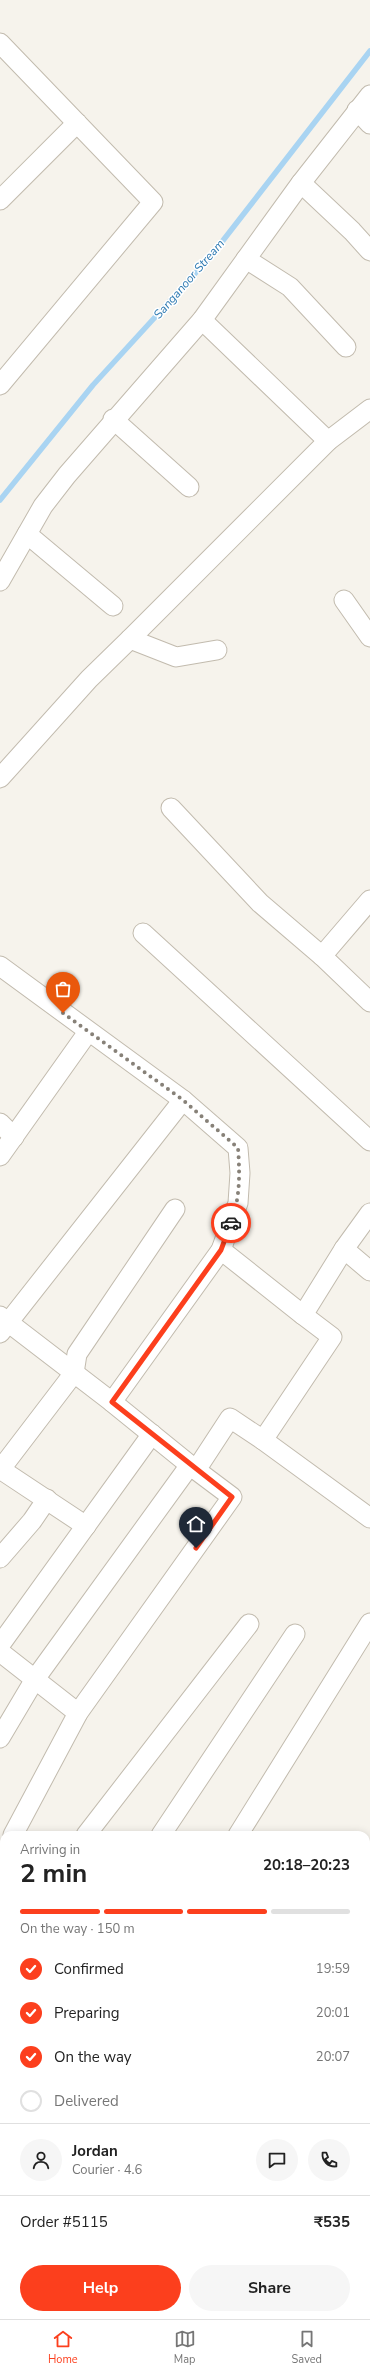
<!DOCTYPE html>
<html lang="en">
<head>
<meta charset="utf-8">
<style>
  body { margin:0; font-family:"Nunito Sans",sans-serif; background:#f6f6f6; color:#222; height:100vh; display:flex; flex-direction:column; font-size:15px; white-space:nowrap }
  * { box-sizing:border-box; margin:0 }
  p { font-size:13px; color:#767676 }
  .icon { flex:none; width:22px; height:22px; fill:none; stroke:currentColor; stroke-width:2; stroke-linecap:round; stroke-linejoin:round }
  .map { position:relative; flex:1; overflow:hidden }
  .panel { position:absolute; left:0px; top:1831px; width:370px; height:488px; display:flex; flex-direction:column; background:#fff; border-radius:12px 12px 0 0; box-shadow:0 2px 10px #0003 }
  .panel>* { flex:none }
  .pin { position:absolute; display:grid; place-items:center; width:34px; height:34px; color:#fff; margin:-41px -17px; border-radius:50% 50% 50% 0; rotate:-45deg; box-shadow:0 0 4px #0007 }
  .pin .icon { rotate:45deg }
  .courier { position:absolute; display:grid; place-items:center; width:40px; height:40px; margin:-20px; border:3px solid #fc3f1d; border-radius:50%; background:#fff; color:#222; box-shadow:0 1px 5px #0007 }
  .headline em { font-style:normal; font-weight:700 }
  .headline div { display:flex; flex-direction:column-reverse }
  .headline { display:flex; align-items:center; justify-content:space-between; height:68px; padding:0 20px }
  h1 { font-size:26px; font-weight:700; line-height:30px }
  .bar { display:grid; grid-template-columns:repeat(4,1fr); gap:6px 4px; align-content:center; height:48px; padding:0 20px }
  .bar i { height:5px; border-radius:3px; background:#e0e0e0 }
  .bar .current { background:#fc3f1d }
  .bar p { grid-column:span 4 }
  .line { display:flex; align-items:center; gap:10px; padding:0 20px; border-top:1px solid #e0e0e0 }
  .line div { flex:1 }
  .round { display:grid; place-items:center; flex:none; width:42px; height:42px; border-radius:21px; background:#f6f6f6 }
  ol { padding:0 20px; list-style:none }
  li { display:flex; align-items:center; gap:12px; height:44px }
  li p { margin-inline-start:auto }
  li .icon { padding:4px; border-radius:50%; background:#fc3f1d; color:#fff; stroke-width:4 }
  li:last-child { color:#767676 }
  li i { width:22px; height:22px; border:2px solid #e0e0e0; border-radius:50% }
  .button { display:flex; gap:8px; margin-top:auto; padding:8px 20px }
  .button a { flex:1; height:46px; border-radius:24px; background:#fc3f1d; color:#fff; font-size:16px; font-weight:700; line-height:46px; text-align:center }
  .button a+a { background:#f6f6f6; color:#222 }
  .dock { display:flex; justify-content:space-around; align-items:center; height:56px; border-top:1px solid #e0e0e0; background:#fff; font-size:11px; color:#767676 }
  .dock a { display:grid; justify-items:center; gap:2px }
  .dock .current { color:#fc3f1d }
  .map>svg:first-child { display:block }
  .education { fill:#efe8d6 }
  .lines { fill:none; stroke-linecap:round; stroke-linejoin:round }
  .stream { stroke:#a9d4f2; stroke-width:5.5 }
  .minor-casing { stroke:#c2bbae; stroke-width:21 }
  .minor { stroke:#fff; stroke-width:19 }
  .done { stroke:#878178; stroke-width:4; stroke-dasharray:0 7.2 }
  .route { stroke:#fc3f1d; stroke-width:5 }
  .labels { text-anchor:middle; stroke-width:3; stroke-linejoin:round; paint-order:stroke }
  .water-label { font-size:12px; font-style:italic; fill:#2e7ab2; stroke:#fff }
</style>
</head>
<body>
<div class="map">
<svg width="370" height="2319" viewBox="0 0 370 2319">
  <rect width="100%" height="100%" fill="#f6f3ec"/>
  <!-- education -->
  <polygon class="education" points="366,1866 370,1868 370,1995 366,2001"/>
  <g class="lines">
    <!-- stream -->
    <polyline class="stream" points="0,500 93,385 211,256 370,51"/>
    <defs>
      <g id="minor">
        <polyline points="0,43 153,202 0,385"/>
        <polyline points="357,110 370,124"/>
        <polyline points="301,183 352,231 370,251"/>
        <polyline points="0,200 77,123"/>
        <polyline points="246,259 290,287 346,347"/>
        <polyline points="202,320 328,441"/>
        <polyline points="113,419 189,487"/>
        <polyline points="27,534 113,606"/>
        <polyline points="0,581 43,506 67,475 202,320 301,183 370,95"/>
        <polyline points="344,600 370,637"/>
        <polyline points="130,639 176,657 217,650"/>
        <polyline points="0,778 89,679 130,639 328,441 370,409"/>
        <polyline points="171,808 260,903 322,956 370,1002"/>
        <polyline points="143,933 370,1141"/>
        <polyline points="322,956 370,900"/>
        <polyline points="0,966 183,1100"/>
        <polyline points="0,1123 14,1137"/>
        <polyline points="0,1156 88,1032"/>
        <polyline points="344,1249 370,1271"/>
        <polyline points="221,1250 303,1315"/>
        <polyline points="0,1316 112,1402"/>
        <polyline points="0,1333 183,1100 238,1148 240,1173 238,1203 221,1250 112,1402 196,1470"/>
        <polyline points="263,1440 370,1518"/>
        <polyline points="0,1469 86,1526"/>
        <polyline points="0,1470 74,1373 77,1354 175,1209"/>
        <polyline points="0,1558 32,1521 47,1499"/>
        <polyline points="0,1645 152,1434"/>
        <polyline points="0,1652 78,1713"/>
        <polyline points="0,1738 35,1679 190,1465"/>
        <polyline points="13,1835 78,1713 232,1497 196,1470 230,1418 263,1440 332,1337 303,1315 344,1249 370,1213"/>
        <polyline points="86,1835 249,1624"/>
        <polyline points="161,1835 295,1634"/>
        <polyline points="238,1835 370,1623"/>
        <polyline points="366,1908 370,1920"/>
        <polyline points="0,1916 4,1910"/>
        <polyline points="0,2048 4,2052"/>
        <polyline points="366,2058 370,2062"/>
        <polyline points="0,2198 4,2194"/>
        <polyline points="366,2212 370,2216"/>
        <polyline points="0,2281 4,2276"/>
        <polyline points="366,2290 370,2295"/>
        <polyline points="351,2319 355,2315"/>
      </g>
    </defs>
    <!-- minor casing -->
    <use href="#minor" class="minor-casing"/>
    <!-- minor -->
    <use href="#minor" class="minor"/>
  </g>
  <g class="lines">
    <!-- done -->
    <path class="done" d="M63 1013 183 1100 238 1148C240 1175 240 1198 231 1223"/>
    <!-- route -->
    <polyline class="route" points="196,1548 232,1497 112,1402 221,1250 231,1223"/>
  </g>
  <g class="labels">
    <!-- water labels -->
    <g class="water-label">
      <text transform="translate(189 279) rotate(-49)" y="4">Sanganoor Stream</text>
    </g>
  </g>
</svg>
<div class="pin" style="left:63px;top:1013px;background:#ea580c"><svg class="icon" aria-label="bag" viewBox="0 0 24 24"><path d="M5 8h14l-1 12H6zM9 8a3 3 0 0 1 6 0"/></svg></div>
<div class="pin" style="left:196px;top:1548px;background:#1f2937"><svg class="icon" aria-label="home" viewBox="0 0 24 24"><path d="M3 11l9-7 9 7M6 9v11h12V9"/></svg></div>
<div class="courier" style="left:231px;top:1223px"><svg class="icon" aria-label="car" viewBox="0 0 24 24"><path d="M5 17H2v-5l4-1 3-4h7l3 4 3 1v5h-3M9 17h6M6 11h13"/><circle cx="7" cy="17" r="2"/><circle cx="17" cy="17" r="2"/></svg></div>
<section class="panel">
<div class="headline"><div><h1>2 min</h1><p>Arriving in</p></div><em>20:18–20:23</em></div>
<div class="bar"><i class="current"></i><i class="current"></i><i class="current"></i><i></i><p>On the way · 150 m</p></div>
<ol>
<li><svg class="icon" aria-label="check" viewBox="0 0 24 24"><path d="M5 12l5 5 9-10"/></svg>Confirmed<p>19:59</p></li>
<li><svg class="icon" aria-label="check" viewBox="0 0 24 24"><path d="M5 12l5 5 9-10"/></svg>Preparing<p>20:01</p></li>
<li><svg class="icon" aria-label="check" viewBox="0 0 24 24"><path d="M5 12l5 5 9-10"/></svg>On the way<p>20:07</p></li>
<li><i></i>Delivered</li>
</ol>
<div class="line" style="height:72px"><a class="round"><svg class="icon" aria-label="person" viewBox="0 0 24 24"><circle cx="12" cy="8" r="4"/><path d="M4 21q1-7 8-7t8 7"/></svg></a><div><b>Jordan</b><p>Courier · 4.6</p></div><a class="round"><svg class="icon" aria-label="chat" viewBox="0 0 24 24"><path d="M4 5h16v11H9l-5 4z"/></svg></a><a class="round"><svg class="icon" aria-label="phone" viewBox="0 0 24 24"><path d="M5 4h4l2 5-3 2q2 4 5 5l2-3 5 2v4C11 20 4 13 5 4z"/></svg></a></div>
<div class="line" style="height:52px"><div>Order #5115</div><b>₹535</b></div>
<div class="button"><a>Help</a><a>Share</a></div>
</section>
</div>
<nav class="dock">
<a class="current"><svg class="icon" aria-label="home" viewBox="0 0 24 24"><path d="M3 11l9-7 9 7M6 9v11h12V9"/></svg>Home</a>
<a><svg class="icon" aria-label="map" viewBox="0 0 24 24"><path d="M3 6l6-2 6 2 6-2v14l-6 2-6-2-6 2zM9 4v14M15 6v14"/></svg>Map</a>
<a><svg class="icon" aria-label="saved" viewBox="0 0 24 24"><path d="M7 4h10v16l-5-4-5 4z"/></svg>Saved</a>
</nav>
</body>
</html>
